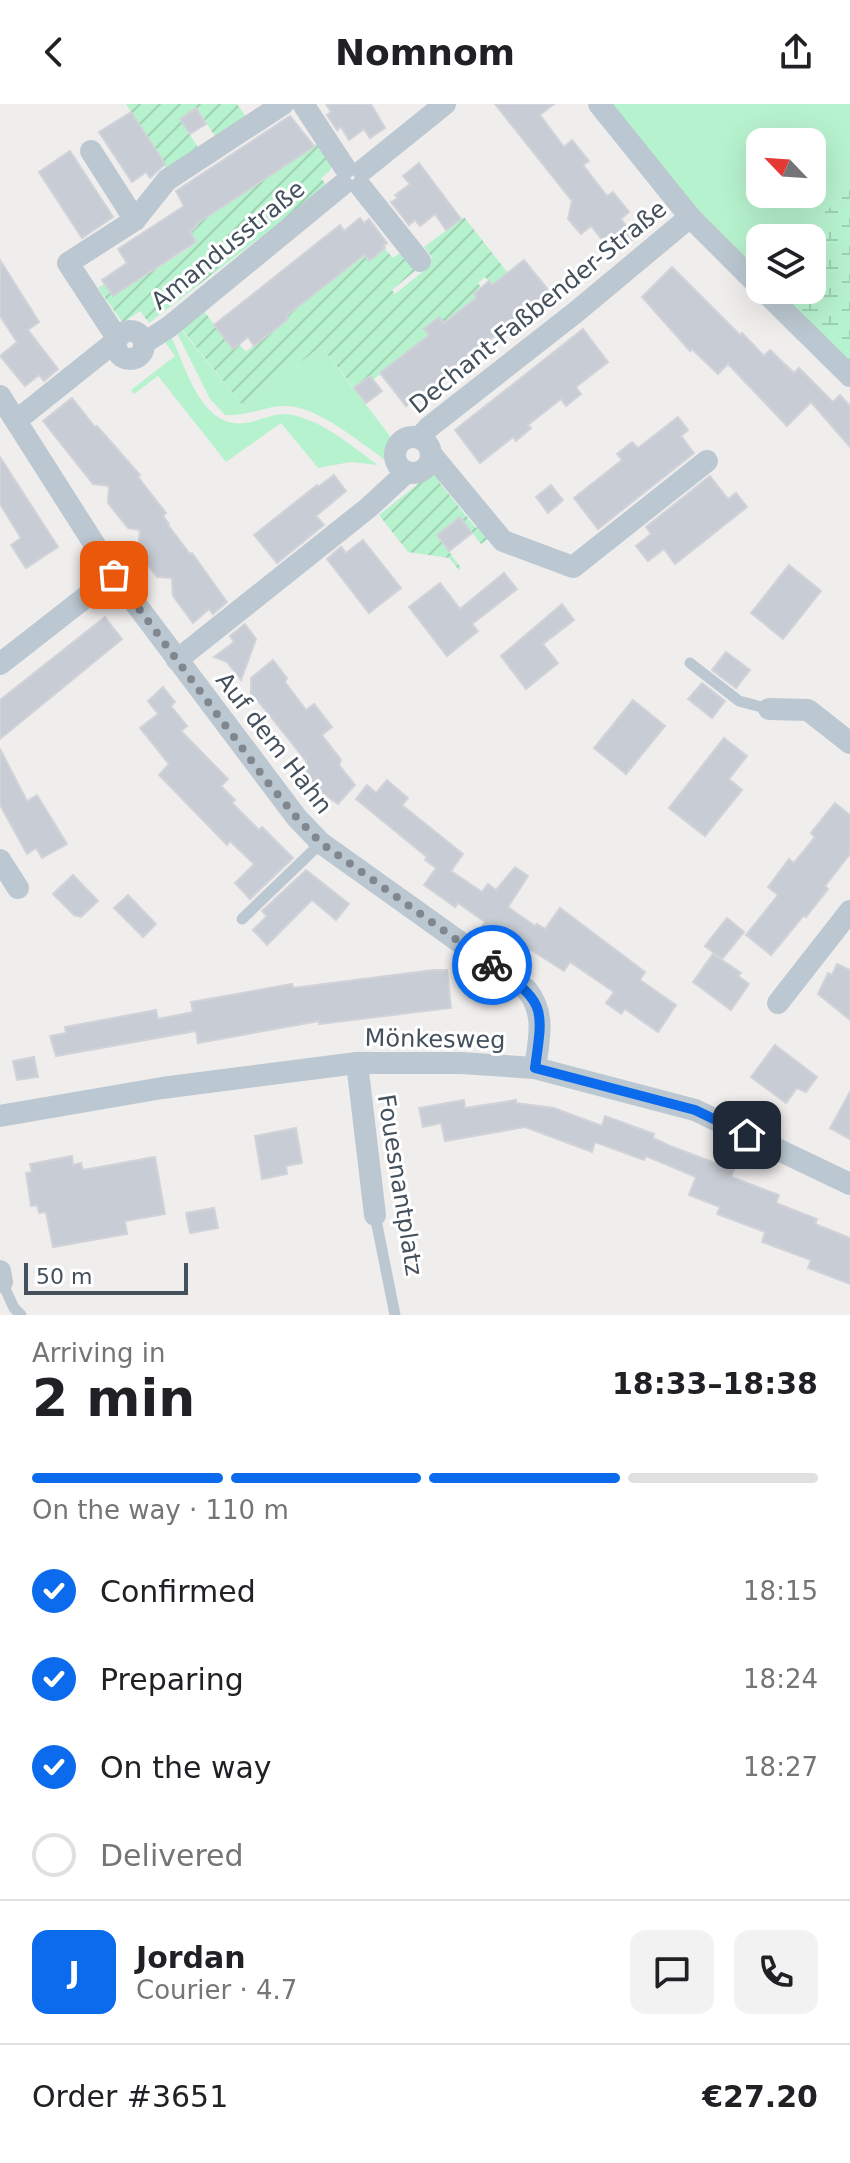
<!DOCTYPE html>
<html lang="en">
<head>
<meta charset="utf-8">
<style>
  body { margin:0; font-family:"DejaVu Sans",sans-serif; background:#f2f2f2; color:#202124; height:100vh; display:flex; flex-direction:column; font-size:30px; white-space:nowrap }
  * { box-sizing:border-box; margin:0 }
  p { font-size:26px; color:#757577 }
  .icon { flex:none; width:44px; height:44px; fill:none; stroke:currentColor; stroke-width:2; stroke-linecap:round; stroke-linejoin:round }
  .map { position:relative; height:1211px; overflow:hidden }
  .drawer { display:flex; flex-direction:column; background:#fff; flex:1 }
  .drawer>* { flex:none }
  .needle { width:52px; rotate:295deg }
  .tools { position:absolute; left:746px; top:24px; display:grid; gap:16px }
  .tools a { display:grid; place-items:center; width:80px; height:80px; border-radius:16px; background:#fff; box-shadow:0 8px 32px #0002; font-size:40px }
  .scale { position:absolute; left:24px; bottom:20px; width:164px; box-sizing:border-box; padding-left:8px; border:4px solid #44505c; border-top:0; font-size:22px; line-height:28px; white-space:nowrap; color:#44505c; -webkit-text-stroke:6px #fff; paint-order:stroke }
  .pin { position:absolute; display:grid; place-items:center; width:68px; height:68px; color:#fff; margin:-34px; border-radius:16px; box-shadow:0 4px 12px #0006 }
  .courier { position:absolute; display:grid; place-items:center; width:80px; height:80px; margin:-40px; border:6px solid #0b6bec; border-radius:50%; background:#fff; color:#222; box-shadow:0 2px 10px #0007 }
  .headline em { font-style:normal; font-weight:700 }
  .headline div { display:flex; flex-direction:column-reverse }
  .headline { display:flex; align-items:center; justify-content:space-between; height:136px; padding:0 32px }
  h1 { font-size:52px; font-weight:700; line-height:60px }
  .bar { display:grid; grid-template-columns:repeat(4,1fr); gap:12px 8px; align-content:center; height:96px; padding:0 32px }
  .bar i { height:10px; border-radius:6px; background:#e0e0e0 }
  .bar .active { background:#0b6bec }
  .bar p { grid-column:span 4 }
  .line { display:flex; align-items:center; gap:20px; padding:0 32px; border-top:2px solid #e0e0e0 }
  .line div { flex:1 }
  .round { display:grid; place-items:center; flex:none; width:84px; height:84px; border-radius:16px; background:#f2f2f2 }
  ol { padding:0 32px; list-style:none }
  li { display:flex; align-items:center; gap:24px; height:88px }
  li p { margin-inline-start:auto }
  li .icon { padding:8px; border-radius:50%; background:#0b6bec; color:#fff; stroke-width:4 }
  li:last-child { color:#757577 }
  li i { width:44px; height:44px; border:4px solid #e0e0e0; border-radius:50% }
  header { display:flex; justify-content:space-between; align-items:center; height:104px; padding:0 32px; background:#fff; font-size:36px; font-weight:700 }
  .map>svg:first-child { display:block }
  .grass { fill:#b7f2ce; fill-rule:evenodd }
  .wetland { fill:url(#wetland-marsh) }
  .garden { fill:url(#garden-furrows) }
  .building { fill:#c8ccd4; stroke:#d1d3d9; stroke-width:2 }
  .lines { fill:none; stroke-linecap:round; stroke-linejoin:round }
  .service { stroke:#bcc8d1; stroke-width:11 }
  .minor { stroke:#bcc8d1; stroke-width:22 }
  .done { stroke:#80878f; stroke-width:8; stroke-dasharray:0 14.4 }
  .route { stroke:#0b6bec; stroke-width:10 }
  .labels { text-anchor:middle; stroke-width:6; stroke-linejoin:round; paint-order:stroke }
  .street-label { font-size:24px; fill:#44505c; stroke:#fff }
</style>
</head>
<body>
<header><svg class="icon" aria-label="back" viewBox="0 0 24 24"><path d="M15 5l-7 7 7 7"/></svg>Nomnom<svg class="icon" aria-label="share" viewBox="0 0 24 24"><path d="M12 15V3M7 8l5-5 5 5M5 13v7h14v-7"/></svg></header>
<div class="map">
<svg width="850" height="1211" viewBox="0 0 850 1211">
  <defs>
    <pattern id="wetland-marsh" width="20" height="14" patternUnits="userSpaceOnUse" patternTransform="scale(2)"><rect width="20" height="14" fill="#b7f2ce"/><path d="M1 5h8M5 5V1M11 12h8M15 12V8" fill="none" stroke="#9fd1b3"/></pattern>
    <pattern id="garden-furrows" width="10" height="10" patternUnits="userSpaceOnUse" patternTransform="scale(2)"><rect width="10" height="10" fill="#b7f2ce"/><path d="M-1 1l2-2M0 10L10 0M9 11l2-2" fill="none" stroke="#9fd1b3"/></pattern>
  </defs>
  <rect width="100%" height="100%" fill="#f0eded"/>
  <!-- grass -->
  <g class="grass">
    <path d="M609 0H850V85L797 134H760V168L700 108ZM760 38H812V90H760Z"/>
    <path d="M179 223 244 303 321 242 390 332 388 358C362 340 320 304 288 302 266 301 248 313 225 311L210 295 176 227Z"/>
    <path d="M171 232C186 263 201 325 245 319 261 317 277 307 293 311 324 318 352 342 378 361L351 358 318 364 281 319 226 358 158 272 134 290 131 286 175 252 164 237Z"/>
  </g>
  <!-- wetland -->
  <polygon class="wetland" points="850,85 850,260 776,186 812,186 812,134 797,134"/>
  <!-- garden -->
  <g class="garden">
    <polygon points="126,0 237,0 247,14 216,34 197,4 180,15 199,45 167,66"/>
    <polygon points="319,38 332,59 330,67 321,74 327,82 149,219 140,207 123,219 98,184 104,180 113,192 188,145 196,138 189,128 197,123 196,120"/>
    <polygon points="464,113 508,169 492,181 485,173 478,179 481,184 474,190 477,194 444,219 439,213 424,224 429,231 373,276 369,272 354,284 321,242 244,303 180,223 202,205 233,244 239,240 246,248 279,220 286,217 286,212 364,151 369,157 385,145 393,154 401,148 416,166 392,186 395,190 426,165 423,161 432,153 424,143"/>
    <polygon points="433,368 445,373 439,378 476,424 482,419 490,434 481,440 460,413 437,431 461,464 459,466 449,454 408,448 379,411"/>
  </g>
  <!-- building -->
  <g class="building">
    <polygon points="326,0 371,0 385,24 370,34 364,25 349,36 341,23 337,26 327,11 331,8"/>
    <polygon points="495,0 554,0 540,11 564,43 572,36 589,57 583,61 607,92 613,88 629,108 621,115 635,134 620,145 614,137 607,142 591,122 581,130 568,115 572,97"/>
    <polygon points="196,4 206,20 190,30 180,15"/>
    <polygon points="131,8 165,60 150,74 146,68 132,78 99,28"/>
    <polygon points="290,12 314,42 312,44 196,120 197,122 190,128 196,138 113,192 102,176 127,159 118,145 184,102 176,87"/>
    <polygon points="70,47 113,113 82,134 39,68"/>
    <polygon points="419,59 461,115 446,126 435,110 420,122 415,116 409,121 391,98 398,94 395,91 410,80 403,72"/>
    <polygon points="360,114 364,119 369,115 387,139 383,142 385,144 369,157 364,151 286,212 288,215 254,242 248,233 233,245 214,221 340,121 344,127"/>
    <polygon points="0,156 39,218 28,226 58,265 44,277 39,271 25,282 0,252 17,238 0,212"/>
    <polygon points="524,156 550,188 406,302 380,269 429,231 424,225 439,213 444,219 476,194 474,190 489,177 492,181"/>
    <polygon points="672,163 740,231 742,229 764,252 770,246 794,269 799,264 833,298 840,291 850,302 850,343 811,298 787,322 728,260 718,270 692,245 690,247 642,193"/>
    <polygon points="583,225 608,258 576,283 581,290 566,302 561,295 528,321 531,324 516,337 513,333 480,359 455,326"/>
    <polygon points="370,272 382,287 366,299 354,284"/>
    <polygon points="72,294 95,323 97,322 140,371 138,373 166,409 163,412 169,420 168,421 190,450 192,449 227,498 213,510 209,505 193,519 173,492 172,474 157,473 138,448 140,426 128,424 108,399 109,382 93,380 43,317"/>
    <polygon points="678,313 688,326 681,332 694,349 598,425 574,394 622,356 617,350 632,338 638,344"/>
    <polygon points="0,353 58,443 26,464 11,441 21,434 0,400"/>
    <polygon points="334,371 346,387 316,412 324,421 277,459 254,431 317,381 318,383"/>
    <polygon points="710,372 728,395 736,389 747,403 675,460 664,445 648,457 636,442 651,430 646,423"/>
    <polygon points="551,381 563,396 548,409 536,393"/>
    <polygon points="460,413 472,429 449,447 437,431"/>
    <polygon points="363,436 401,484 369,509 327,455 341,443 346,449"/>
    <polygon points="789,461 821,487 783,535 751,509"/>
    <polygon points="504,469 517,485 472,520 478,527 447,552 409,503 440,479 460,505"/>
    <polygon points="562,500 574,516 543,540 558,559 526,585 501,552"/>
    <polygon points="105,513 122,535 0,635 0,596"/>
    <polygon points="245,520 256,535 241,576 227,558 214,553 234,538 230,532"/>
    <polygon points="726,548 750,566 736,584 712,566"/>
    <polygon points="273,556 287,574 285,578 306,606 314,600 332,623 322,631 341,656 339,661 355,681 338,700 305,677 306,657 258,597 251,594 251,574"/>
    <polygon points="702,579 725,597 712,614 688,595"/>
    <polygon points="163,583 175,598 171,602 187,622 181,627 228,675 221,682 235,696 232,699 259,726 262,723 293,754 250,795 235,779 254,760 230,737 227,741 159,671 169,660 140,624 158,610 148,597"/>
    <polygon points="633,596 665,622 626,670 594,644"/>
    <polygon points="724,634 747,652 729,675 742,686 705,732 669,704"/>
    <polygon points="0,645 27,697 37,691 67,740 42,754 36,744 27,750 0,701"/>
    <polygon points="387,676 408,694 402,701 463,750 451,767 482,788 488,780 496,786 515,763 528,772 508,803 535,822 537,820 545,825 560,804 645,868 640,876 676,901 658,928 625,905 621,910 606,899 614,888 570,858 564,867 523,841 519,847 482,822 485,818 458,799 455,803 424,781 436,764 425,756 427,753 356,695 367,681 376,689"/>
    <polygon points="835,699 850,711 850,750 825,782 828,785 806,813 804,811 771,851 746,831 778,791 768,783 789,755 794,759 815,733 811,729"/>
    <polygon points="306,766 349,800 336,816 312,796 267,841 253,826 267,812 262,807"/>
    <polygon points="73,771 98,797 81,813 74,811 53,790"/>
    <polygon points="128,791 156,820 143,833 114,804"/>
    <polygon points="727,814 744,828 722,855 705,842"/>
    <polygon points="713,850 741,869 738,872 749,880 731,906 693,878"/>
    <polygon points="837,860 850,866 850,916 818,890 828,869 832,871"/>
    <polygon points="433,866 447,866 451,904 319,920 319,917 198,939 196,927 56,952 50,932 66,929 65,923 156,906 158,915 193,908 191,898 292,880 293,884"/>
    <polygon points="775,941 817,973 806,988 797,984 786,999 751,973"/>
    <polygon points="34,953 38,973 17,976 13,957"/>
    <polygon points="850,988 850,1035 830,1024"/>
    <polygon points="464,996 465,1004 516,996 516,999 554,1004 602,1022 605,1012 654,1030 653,1034 670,1042 734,1066 731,1073 779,1091 776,1099 817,1115 815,1120 850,1134 850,1180 808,1164 811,1156 762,1138 765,1128 717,1110 720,1103 689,1091 696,1073 646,1052 644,1056 595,1038 592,1048 525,1023 445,1037 441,1019 423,1023 419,1004"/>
    <polygon points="296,1024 302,1059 286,1062 287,1070 262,1075 255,1032"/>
    <polygon points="72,1052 73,1061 81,1059 83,1066 155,1053 165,1110 125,1117 127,1130 53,1143 46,1108 39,1109 37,1101 31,1102 26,1069 32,1068 30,1060"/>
    <polygon points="214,1104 218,1124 190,1129 186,1109"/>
  </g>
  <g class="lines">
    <!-- service -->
    <g class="service">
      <polyline points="690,559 739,597 769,605"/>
      <polyline points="242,815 321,739"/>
      <polyline points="375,1111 395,1211"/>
      <polyline points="2,1178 14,1204 21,1211"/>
    </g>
    <!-- minor -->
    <g class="minor">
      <polyline points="303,0 345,64"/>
      <polyline points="599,0 690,113 760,183"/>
      <polyline points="91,47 135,116"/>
      <polyline points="363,66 445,0"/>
      <polyline points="361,83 420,157"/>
      <polyline points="763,186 850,272"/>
      <circle cx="130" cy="241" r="14"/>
      <polyline points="117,234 68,159 135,116 167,76 283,0"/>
      <polyline points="144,239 169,223 342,81"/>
      <path d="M0 292 114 471 297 714 321 739 527 886C546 910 539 935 535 964"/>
      <polyline points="17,316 116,237"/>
      <circle cx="413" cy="351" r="18"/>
      <polyline points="419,334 428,324 576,208 690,113"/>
      <polyline points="431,350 503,437 573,463 707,357"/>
      <polyline points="177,556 368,404 407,368"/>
      <polyline points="0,560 114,471"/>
      <polyline points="769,605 808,606 850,639"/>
      <polyline points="0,756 18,784"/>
      <polyline points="778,899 850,807"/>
      <polyline points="357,959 375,1111"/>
      <polyline points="0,1012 162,984 357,959 461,959 535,964 695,1006 850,1080"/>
      <polyline points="0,1167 2,1178"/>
    </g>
  </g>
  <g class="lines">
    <!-- done -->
    <polyline class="done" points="114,471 265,675 297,714 321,739 492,861"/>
    <!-- route -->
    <path class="route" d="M492 861C545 898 544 901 535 964L695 1006 747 1031"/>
  </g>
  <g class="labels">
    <!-- street labels -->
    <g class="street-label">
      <text transform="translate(228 141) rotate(-39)" y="8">Amandusstraße</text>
      <text transform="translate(538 203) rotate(-39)" y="8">Dechant-Faßbender-Straße</text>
      <text transform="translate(274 639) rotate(52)" y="8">Auf dem Hahn</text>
      <text transform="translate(435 935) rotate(1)" y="8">Mönkesweg</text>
      <text transform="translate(400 1081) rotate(81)" y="8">Fouesnantplatz</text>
    </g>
  </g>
</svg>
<div class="tools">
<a><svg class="needle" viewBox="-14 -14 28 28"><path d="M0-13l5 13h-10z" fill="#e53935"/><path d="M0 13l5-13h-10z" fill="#757577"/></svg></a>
<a><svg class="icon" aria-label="layers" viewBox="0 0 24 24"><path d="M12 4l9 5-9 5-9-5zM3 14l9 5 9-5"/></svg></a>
</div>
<div class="scale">50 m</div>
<div class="pin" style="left:114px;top:471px;background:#ea580c"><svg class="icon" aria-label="bag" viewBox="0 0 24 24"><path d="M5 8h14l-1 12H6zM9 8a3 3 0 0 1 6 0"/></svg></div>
<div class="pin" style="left:747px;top:1031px;background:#1f2937"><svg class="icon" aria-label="home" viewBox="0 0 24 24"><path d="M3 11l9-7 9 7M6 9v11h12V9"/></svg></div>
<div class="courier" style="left:492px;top:861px"><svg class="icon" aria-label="bike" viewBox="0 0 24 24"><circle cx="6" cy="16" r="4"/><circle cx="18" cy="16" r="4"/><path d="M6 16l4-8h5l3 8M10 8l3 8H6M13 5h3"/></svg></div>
</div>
<section class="drawer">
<div class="headline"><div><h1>2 min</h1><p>Arriving in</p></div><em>18:33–18:38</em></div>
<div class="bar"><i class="active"></i><i class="active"></i><i class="active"></i><i></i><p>On the way · 110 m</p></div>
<ol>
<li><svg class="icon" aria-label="check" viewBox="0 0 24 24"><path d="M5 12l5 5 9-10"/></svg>Confirmed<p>18:15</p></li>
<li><svg class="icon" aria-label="check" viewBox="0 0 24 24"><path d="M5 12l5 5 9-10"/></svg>Preparing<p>18:24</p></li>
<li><svg class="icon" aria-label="check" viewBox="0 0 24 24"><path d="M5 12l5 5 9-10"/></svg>On the way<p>18:27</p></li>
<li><i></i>Delivered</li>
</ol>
<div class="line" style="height:144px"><b class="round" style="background:#0b6bec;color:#fff">J</b><div><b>Jordan</b><p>Courier · 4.7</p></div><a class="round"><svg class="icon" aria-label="chat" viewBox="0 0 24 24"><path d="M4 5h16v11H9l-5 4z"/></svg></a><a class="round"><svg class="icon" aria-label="phone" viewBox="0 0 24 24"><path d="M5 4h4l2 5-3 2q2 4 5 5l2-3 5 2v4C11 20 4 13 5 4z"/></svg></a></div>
<div class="line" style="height:104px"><div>Order #3651</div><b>€27.20</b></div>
</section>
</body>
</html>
